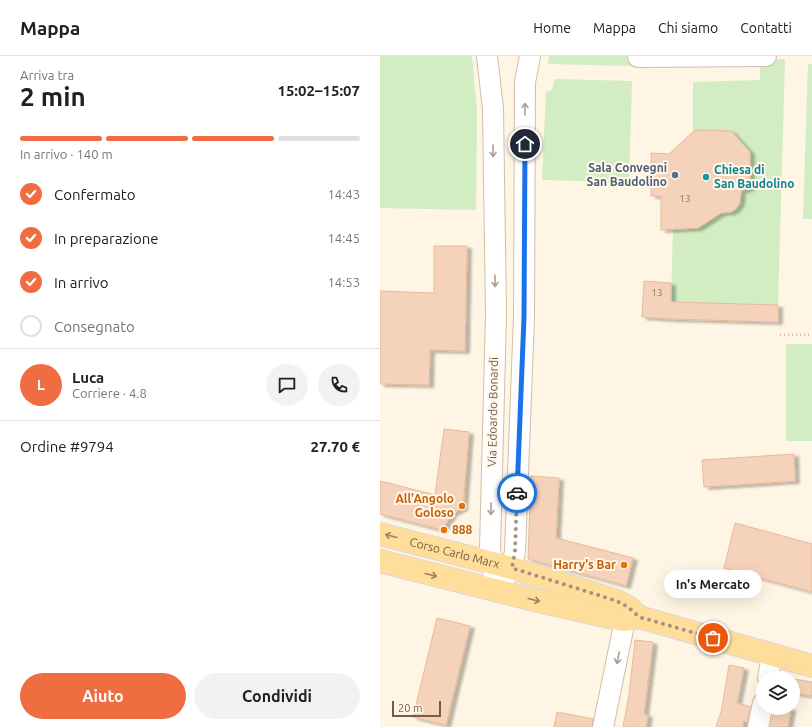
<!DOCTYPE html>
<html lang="it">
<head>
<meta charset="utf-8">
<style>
  body { margin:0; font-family:Ubuntu,sans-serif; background:#f2f2f2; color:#202124; height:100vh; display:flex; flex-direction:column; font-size:15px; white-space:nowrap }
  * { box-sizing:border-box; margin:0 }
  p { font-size:13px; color:#757577 }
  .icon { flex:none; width:22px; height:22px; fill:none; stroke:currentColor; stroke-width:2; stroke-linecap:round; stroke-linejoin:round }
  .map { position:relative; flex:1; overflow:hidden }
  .details { display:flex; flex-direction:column; background:#fff; width:380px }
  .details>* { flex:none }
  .buttons { position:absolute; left:376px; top:615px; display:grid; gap:8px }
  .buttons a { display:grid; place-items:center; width:44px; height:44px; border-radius:50%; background:#fff; box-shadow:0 4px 16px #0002; font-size:20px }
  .scale { position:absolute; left:12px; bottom:10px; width:49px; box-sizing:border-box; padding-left:4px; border:2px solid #785a47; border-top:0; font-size:11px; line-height:14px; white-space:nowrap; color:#785a47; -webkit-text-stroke:3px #fff8ec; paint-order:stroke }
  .pin { position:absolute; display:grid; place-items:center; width:34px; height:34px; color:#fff; margin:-17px; border:2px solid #fff; border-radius:50%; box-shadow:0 1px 4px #0007 }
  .courier { position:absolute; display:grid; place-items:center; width:40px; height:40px; margin:-20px; border:3px solid #1a73e8; border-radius:50%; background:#fff; color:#222; box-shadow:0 1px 5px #0007 }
  .bubble { position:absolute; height:28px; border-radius:14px; background:#fff; box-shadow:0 4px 16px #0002; font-size:13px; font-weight:600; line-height:28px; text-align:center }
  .head em { font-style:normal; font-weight:600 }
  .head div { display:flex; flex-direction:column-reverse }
  .head { display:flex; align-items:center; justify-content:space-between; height:68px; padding:0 20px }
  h1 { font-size:26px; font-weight:600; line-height:30px }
  .bar { display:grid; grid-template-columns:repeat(4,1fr); gap:6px 4px; align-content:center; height:48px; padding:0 20px }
  .bar i { height:5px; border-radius:3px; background:#e0e0e0 }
  .bar .active { background:#f06d41 }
  .bar p { grid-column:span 4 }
  .line { display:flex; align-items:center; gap:10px; padding:0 20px; border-top:1px solid #e0e0e0 }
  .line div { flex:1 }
  .round { display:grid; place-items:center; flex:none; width:42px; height:42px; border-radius:21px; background:#f2f2f2 }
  ol { padding:0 20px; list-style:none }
  li { display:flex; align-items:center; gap:12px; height:44px }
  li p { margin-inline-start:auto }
  li .icon { padding:4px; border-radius:50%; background:#f06d41; color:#fff; stroke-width:4 }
  li:last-child { color:#757577 }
  li i { width:22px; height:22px; border:2px solid #e0e0e0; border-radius:50% }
  .cta { display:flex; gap:8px; margin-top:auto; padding:8px 20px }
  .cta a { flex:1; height:46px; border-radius:24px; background:#f06d41; color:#fff; font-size:16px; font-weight:600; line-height:46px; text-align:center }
  .cta a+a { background:#f2f2f2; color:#202124 }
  header { display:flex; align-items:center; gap:24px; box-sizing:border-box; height:56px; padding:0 20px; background:#fff; border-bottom:1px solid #e0e0e0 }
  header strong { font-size:19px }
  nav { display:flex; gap:22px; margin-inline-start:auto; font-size:14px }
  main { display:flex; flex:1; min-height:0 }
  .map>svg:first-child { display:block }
  .green { fill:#d1edc1 }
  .building { fill:#f5d3ba; stroke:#e9ba99; filter:url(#shadow) }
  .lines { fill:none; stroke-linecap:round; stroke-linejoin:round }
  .minor-casing { stroke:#d2beac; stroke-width:22 }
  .major-casing { stroke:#dfd7d3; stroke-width:24 }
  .path { stroke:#dab69c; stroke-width:2.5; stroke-dasharray:1 3; stroke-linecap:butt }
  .minor { stroke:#fff; stroke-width:20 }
  .major { stroke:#ffdd9a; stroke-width:22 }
  .oneway { stroke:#ae9c91 }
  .oneway2 { stroke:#a08160 }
  .done { stroke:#a7907e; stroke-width:4; stroke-dasharray:0 7.2 }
  .route { stroke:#1a73e8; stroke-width:5 }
  .service-dot { fill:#5c6f8a; stroke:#fff8ec; stroke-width:1.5 }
  .culture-dot { fill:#0f9aa8; stroke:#fff8ec; stroke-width:1.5 }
  .food-dot { fill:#e8710a; stroke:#fff8ec; stroke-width:1.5 }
  .labels { text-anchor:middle; stroke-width:4; stroke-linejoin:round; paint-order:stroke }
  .number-label { font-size:10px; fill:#977864 }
  .service-label { font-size:12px; font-weight:bold; fill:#4e5e75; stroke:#fff8ec; text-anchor:end }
  .culture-label { font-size:12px; font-weight:bold; fill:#0d838f; stroke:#fff8ec; text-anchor:start }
  .street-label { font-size:12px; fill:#785a47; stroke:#fff8ec }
  .food-label { font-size:12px; font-weight:bold; fill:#c56008; stroke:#fff8ec; text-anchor:end }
</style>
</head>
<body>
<header>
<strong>Mappa</strong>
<nav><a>Home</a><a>Mappa</a><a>Chi siamo</a><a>Contatti</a></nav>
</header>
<main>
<section class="details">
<div class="head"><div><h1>2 min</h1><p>Arriva tra</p></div><em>15:02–15:07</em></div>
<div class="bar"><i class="active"></i><i class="active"></i><i class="active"></i><i></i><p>In arrivo · 140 m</p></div>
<ol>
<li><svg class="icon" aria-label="check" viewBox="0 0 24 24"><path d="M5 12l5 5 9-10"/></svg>Confermato<p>14:43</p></li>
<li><svg class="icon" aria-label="check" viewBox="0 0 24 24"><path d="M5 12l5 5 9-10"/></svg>In preparazione<p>14:45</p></li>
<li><svg class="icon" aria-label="check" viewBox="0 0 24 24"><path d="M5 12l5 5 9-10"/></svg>In arrivo<p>14:53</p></li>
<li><i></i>Consegnato</li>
</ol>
<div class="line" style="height:72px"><b class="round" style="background:#f06d41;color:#fff">L</b><div><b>Luca</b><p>Corriere · 4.8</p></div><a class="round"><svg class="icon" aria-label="chat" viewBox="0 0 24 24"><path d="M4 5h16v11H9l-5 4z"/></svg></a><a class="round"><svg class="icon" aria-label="phone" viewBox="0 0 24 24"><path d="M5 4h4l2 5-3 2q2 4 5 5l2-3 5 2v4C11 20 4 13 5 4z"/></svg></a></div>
<div class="line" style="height:52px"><div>Ordine #9794</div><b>27.70 €</b></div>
<div class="cta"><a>Aiuto</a><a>Condividi</a></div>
</section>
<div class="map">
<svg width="432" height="671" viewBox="0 0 432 671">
  <defs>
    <filter id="shadow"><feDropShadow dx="4.5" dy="2.5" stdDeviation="1" flood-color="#0004"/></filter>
  </defs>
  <rect width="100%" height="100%" fill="#fef5e4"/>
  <!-- green -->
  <g class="green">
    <polygon points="0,0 92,0 97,56 96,154 0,152"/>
    <polygon points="169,0 252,0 252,10 168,8"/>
    <path d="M380 3H405L398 249 291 246 293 173 318 172 342 156C355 159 363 147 360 136L370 132V96L351 75 313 76V26L380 24Z"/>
    <polygon points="428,8 432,8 432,163 423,163"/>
    <polygon points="175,23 252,25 249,126 162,124 166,36 172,34"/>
    <rect x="406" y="288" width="26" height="97"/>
  </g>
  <!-- building -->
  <g class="building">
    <polygon points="315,74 351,75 370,96 370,132 361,135 360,147 356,153 351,156 341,157 318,172 281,174 281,140 271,140 271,97 289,98"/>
    <polygon points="54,190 87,190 85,295 50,294 49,329 0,328 0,235 54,237"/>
    <polygon points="264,225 291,227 291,246 398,249 398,266 291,263 262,261"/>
    <polygon points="64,373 89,376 83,452 73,457 62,474 0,458 0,425 55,439"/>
    <polygon points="414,398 415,425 324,431 322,404"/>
    <polygon points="151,420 179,422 176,482 253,502 246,530 148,503"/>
    <polygon points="355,467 432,488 432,536 344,512"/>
    <polygon points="57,562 90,570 66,669 33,661"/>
    <polygon points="255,584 273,586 264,658 268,659 266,671 243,671 249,639"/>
    <polygon points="349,609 364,612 357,647 371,651 367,666 363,665 363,671 336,671 341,656"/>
    <polygon points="413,623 432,626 432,640 413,637"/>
    <polygon points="395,652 411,652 408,671 390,671"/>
    <polygon points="177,656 213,663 212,671 174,671"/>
  </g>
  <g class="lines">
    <defs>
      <g id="minor">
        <polyline points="107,0 113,53 116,258 110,493 114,521"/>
        <polyline points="258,0 258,1 386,0"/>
        <polyline points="116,535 132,512 135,495 144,261 145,26 150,0"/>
        <polyline points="388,622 392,599"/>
        <polyline points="223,671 245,564"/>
        <polyline points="378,671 383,647"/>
      </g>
      <g id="major">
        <path id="s1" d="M0 478 132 512 237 545 248 551 259 561"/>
        <polyline points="0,505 158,545 238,563 245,564 259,561 432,610"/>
      </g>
    </defs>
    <!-- minor casing -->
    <use href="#minor" class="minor-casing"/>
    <!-- major casing -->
    <use href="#major" class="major-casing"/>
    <!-- path -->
    <polyline class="path" points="400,279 432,279"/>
    <!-- minor -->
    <use href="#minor" class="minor"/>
    <!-- major -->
    <use href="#major" class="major"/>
  </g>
  <!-- one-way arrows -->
  <defs><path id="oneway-shaft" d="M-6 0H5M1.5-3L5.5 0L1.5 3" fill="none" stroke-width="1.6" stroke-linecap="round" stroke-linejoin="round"/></defs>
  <g class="oneway">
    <use href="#oneway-shaft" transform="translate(145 53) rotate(-90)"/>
    <use href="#oneway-shaft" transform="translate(113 95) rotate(89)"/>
    <use href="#oneway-shaft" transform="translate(115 225) rotate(89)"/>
    <use href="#oneway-shaft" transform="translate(111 453) rotate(91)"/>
    <use href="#oneway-shaft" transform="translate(238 602) rotate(102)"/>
  </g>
  <g class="oneway2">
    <use href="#oneway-shaft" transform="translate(11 480) rotate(-165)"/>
    <use href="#oneway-shaft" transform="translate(51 519) rotate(14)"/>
    <use href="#oneway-shaft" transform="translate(154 544) rotate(14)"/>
  </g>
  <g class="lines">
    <!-- done -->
    <polyline class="done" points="137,437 135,495 132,512 237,545 248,551 259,561 333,582"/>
    <!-- route -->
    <polyline class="route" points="137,437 144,261 145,88"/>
  </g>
  <!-- markers -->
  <circle class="service-dot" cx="295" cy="119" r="4"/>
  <circle class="culture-dot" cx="326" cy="121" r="4"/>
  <g class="food-dot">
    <circle cx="82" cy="450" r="4"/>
    <circle cx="64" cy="474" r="4"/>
    <circle cx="244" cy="509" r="4"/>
  </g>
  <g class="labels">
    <!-- number labels -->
    <g class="number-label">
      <text x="305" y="146">13</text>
      <text x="277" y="240">13</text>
    </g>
    <!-- service labels -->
    <g class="service-label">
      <text x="287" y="116">Sala Convegni<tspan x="287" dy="14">San Baudolino</tspan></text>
    </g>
    <!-- culture labels -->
    <g class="culture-label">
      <text x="334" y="118">Chiesa di<tspan x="334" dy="14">San Baudolino</tspan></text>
    </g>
    <!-- street labels -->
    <g class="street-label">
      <text transform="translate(113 356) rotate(-89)" y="4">Via Edoardo Bonardi</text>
      <text dy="4" stroke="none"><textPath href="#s1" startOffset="77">Corso Carlo Marx</textPath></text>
    </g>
    <!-- food labels -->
    <g class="food-label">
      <text x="74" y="447">All'Angolo<tspan x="74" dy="14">Goloso</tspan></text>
      <text x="72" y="478" text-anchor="start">888</text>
      <text x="236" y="513">Harry's Bar</text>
    </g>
  </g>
</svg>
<div class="buttons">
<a><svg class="icon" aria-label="layers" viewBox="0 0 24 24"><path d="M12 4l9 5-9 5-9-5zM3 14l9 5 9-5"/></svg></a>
</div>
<div class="scale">20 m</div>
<div class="pin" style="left:333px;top:582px;background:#ea580c"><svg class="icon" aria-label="bag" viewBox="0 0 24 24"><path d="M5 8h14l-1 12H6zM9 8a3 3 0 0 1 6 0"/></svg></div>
<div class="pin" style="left:145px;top:88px;background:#1f2937"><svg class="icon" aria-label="home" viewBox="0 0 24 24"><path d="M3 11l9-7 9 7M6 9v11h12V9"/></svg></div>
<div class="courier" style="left:137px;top:437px"><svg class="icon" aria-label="car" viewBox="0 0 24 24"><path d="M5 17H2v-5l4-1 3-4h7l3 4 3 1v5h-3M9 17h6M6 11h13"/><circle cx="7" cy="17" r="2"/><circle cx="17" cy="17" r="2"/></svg></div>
<div class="bubble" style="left:284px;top:514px;width:98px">In's Mercato</div>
</div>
</main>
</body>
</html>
